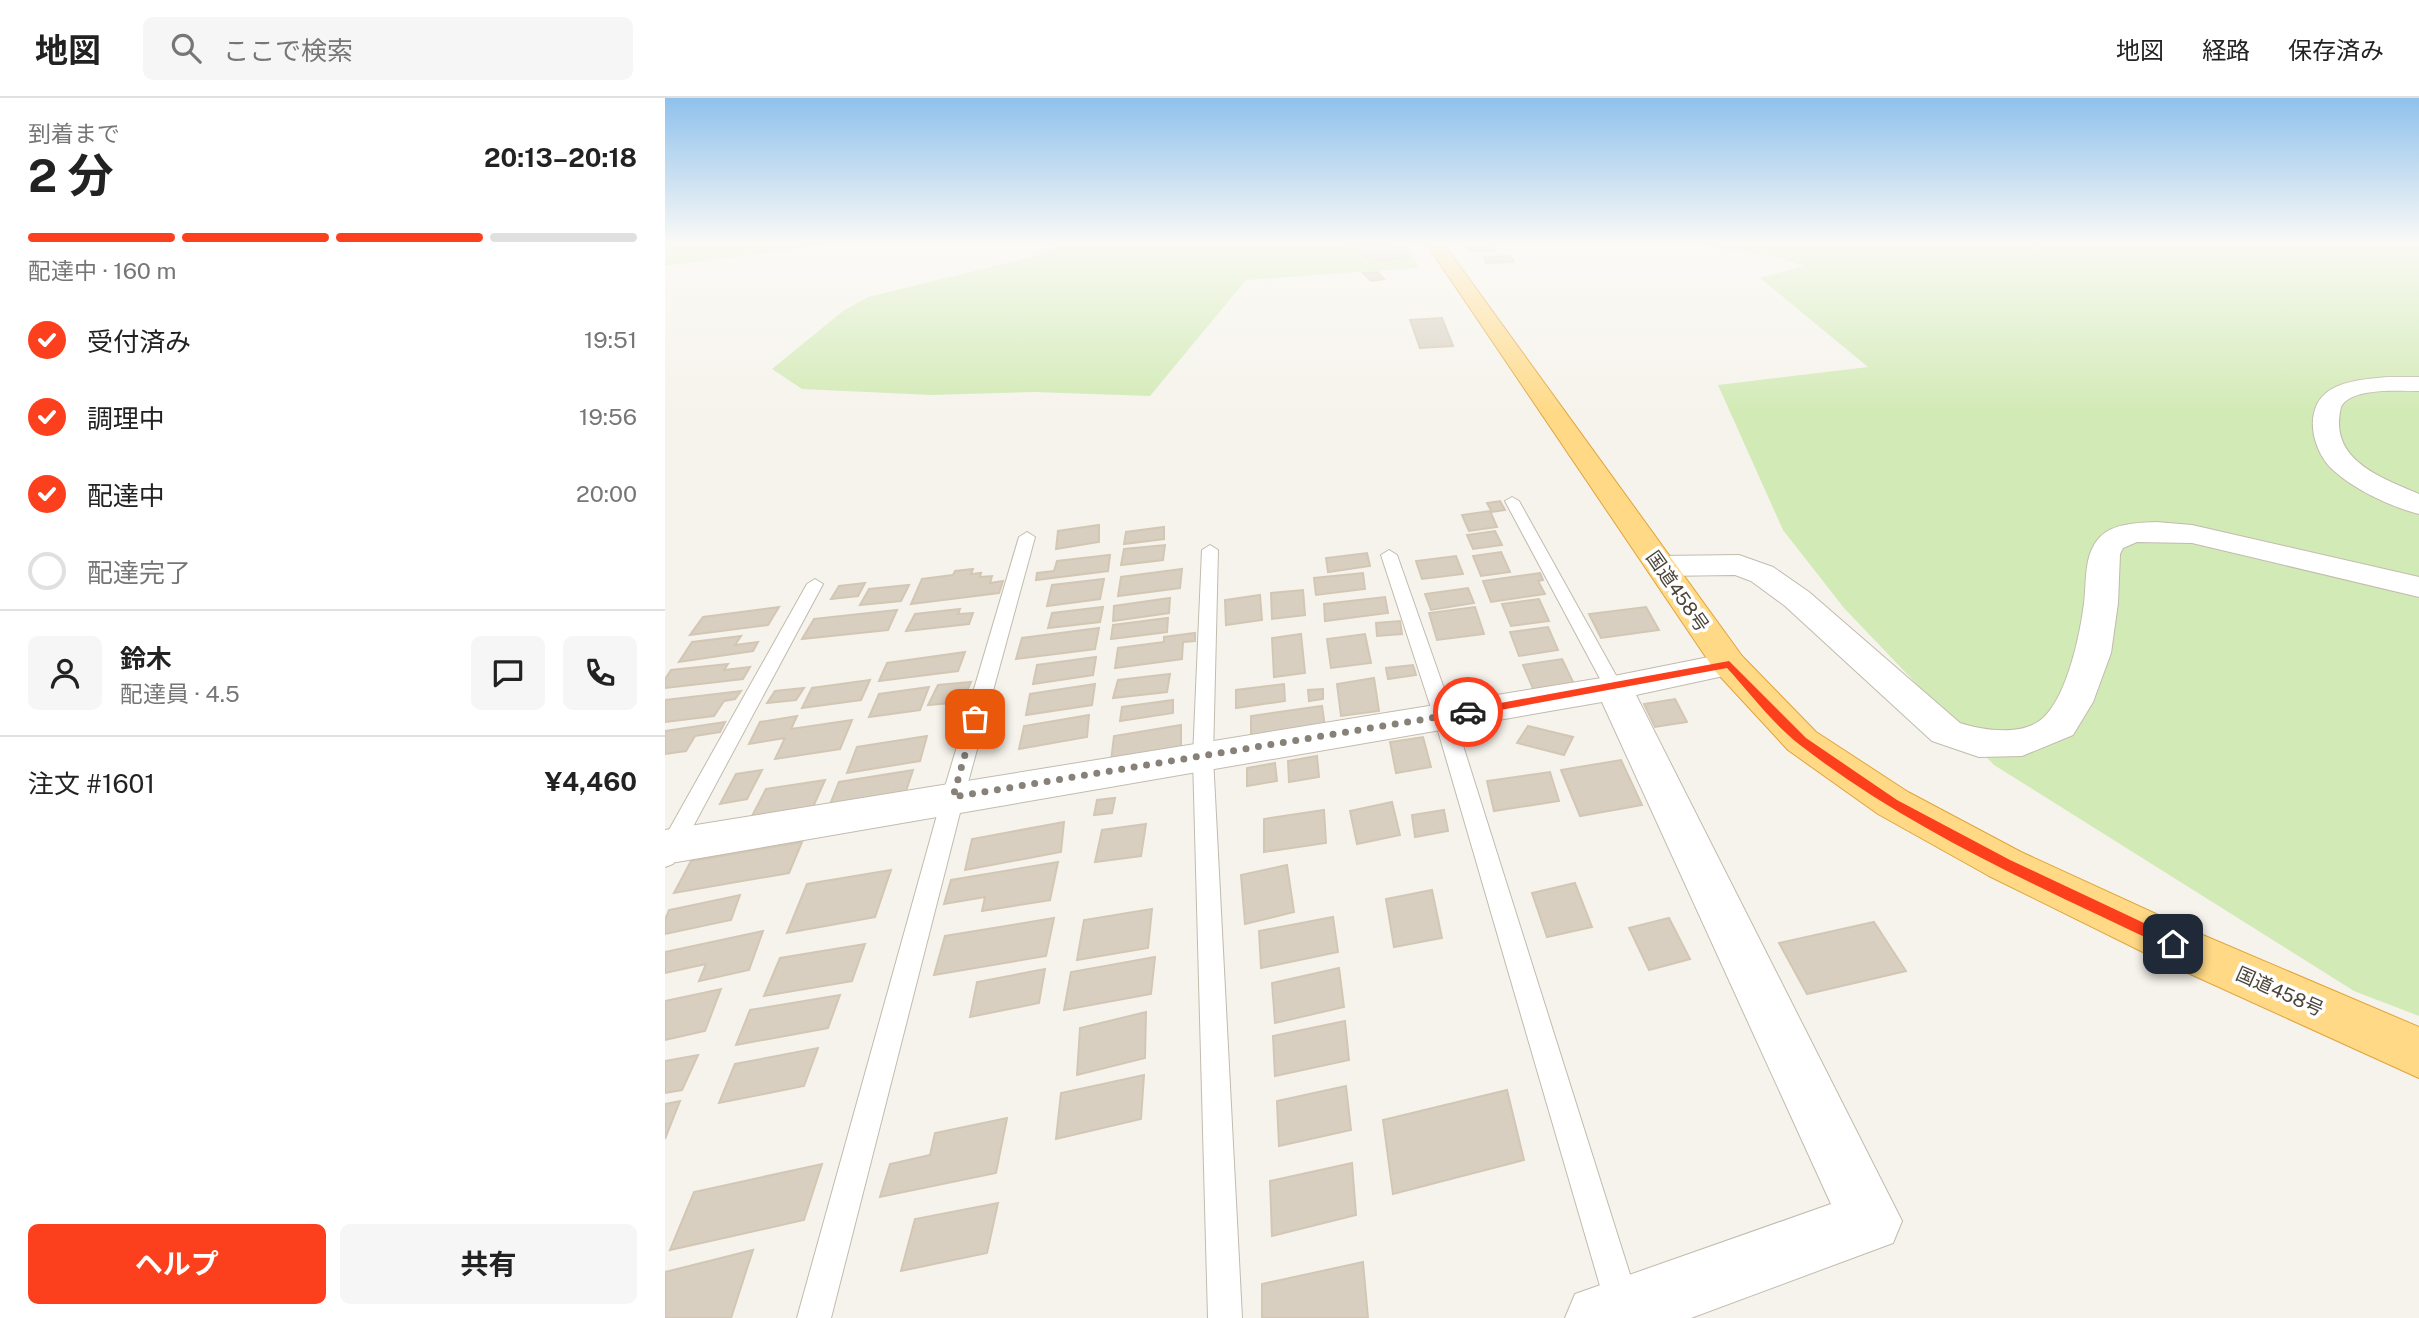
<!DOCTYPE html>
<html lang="ja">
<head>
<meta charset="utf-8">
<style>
  body { margin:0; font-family:"Public Sans","Noto Sans JP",sans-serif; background:#f6f6f6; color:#222; height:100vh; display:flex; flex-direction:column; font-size:26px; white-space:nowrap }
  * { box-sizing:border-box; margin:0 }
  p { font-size:23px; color:#767676 }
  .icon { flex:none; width:38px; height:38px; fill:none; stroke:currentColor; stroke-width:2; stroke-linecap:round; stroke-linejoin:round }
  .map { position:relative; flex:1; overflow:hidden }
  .side { display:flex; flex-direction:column; background:#fff; width:665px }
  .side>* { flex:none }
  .pin { position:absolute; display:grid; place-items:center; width:60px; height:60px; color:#fff; margin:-30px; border-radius:14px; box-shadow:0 4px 10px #0006 }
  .courier { position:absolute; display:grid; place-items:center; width:70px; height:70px; margin:-35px; border:5px solid #fc3f1d; border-radius:50%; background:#fff; color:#222; box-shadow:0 2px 9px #0007 }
  .headline em { font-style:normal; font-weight:700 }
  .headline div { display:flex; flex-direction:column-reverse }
  .headline { display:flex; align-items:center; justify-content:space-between; height:119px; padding:0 28px }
  h1 { font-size:46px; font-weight:700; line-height:52px }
  .bar { display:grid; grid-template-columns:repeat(4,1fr); gap:10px 7px; align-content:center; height:84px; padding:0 28px }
  .bar i { height:9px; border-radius:5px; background:#e0e0e0 }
  .bar .current { background:#fc3f1d }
  .bar p { grid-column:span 4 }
  .line { display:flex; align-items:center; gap:18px; padding:0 28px; border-top:2px solid #e0e0e0 }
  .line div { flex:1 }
  .round { display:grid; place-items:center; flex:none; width:74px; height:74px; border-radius:10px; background:#f6f6f6 }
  ol { padding:0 28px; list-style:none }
  li { display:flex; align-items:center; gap:21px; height:77px }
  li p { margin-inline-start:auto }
  li .icon { padding:7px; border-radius:50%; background:#fc3f1d; color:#fff; stroke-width:4 }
  li:last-child { color:#767676 }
  li i { width:38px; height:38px; border:4px solid #e0e0e0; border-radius:50% }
  .button { display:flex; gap:14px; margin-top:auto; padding:14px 28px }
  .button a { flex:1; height:80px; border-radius:10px; background:#fc3f1d; color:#fff; font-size:28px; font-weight:700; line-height:80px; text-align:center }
  .button a+a { background:#f6f6f6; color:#222 }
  header { display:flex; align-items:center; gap:42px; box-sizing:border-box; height:98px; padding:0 35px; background:#fff; border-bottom:2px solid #e0e0e0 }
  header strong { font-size:33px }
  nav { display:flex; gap:38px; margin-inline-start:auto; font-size:24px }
  .search { width:490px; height:63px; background:#f6f6f6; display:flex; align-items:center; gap:18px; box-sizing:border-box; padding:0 24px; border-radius:10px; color:#767676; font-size:26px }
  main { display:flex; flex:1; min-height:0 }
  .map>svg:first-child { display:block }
  .green { fill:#d2eab5 }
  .building { fill:#d8cfc1; stroke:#d3c7b4; stroke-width:2 }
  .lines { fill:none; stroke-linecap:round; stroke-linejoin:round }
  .service-casing { stroke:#c2bbae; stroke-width:2 }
  .minor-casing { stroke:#c2bbae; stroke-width:2 }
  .trunk-casing { stroke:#e0a43c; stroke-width:2 }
  .service { fill:#fff; fill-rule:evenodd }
  .minor { fill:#fff; fill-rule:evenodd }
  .trunk { fill:#ffd985; fill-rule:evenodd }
  .route { fill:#fc3f1d }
  .done { stroke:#878178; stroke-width:7; stroke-dasharray:0 12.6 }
  .labels { text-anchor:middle; stroke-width:7; stroke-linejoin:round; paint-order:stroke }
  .street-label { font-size:19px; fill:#4b4439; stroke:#fff }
</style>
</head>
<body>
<header>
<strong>地図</strong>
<div class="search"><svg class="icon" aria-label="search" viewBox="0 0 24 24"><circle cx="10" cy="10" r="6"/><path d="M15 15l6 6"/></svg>ここで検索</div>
<nav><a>地図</a><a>経路</a><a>保存済み</a></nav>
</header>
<main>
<section class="side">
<div class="headline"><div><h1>2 分</h1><p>到着まで</p></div><em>20:13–20:18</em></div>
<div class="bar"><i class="current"></i><i class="current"></i><i class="current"></i><i></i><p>配達中 · 160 m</p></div>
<ol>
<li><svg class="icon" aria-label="check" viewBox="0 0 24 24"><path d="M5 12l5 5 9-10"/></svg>受付済み<p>19:51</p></li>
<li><svg class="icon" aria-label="check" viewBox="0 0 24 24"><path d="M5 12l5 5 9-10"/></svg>調理中<p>19:56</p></li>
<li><svg class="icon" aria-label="check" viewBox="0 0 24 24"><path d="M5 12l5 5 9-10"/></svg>配達中<p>20:00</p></li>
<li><i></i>配達完了</li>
</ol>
<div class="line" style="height:126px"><a class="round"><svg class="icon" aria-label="person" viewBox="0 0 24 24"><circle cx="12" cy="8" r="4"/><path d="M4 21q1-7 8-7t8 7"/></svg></a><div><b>鈴木</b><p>配達員 · 4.5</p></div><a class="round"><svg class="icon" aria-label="chat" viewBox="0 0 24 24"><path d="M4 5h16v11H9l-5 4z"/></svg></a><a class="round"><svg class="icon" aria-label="phone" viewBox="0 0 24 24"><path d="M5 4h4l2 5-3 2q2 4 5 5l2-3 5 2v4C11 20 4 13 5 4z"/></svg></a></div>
<div class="line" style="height:91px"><div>注文 #1601</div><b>¥4,460</b></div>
<div class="button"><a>ヘルプ</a><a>共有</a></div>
</section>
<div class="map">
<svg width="1754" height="1220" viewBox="0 0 1754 1220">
  <rect width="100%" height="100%" fill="#f6f3ec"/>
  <!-- green -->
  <g class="green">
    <polygon points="0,145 174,145 0,168"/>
    <polygon points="397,145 742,145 754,170 581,182 485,298 369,294 266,297 137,291 107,271 178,213 203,199 367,159"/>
    <path d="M1027 145H1754V918L1689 893 1329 667 1179 510 1118 432 1053 287 1203 269 1095 180 1139 168C1104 154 1064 155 1027 145Z"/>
  </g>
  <!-- building -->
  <g class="building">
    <polygon points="683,145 724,145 743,159 707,164"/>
    <polygon points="826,147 829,152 805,153 802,149"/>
    <polygon points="846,158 849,164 821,165 819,159"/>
    <polygon points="712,174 719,181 706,183 698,175"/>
    <polygon points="777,220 788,248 755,250 745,222"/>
    <polygon points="835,403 840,412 827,414 822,405"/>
    <polygon points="825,413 832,429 804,433 797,417"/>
    <polygon points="434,427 434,444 391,451 393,433"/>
    <polygon points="499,429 499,441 459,446 461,434"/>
    <polygon points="830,433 837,447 808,451 802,437"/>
    <polygon points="500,447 498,462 456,467 459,451"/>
    <polygon points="836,454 845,474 816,478 808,458"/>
    <polygon points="702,455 705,468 663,474 661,460"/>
    <polygon points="445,457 443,473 371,482 372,475 389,473 392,463"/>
    <polygon points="791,458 798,476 757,481 751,463"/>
    <polygon points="308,471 306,476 316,475 315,479 327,478 325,485 338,483 334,495 246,506 257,481 288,477 290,473"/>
    <polygon points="517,471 515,490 453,498 456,479"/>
    <polygon points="698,475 700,491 651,497 649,480"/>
    <polygon points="875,475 878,482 873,483 880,496 826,504 818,483"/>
    <polygon points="439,481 435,501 382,508 387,487"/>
    <polygon points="200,485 193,498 166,501 174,488"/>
    <polygon points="244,487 236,503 195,507 204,491"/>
    <polygon points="803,490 809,505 766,512 760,496"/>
    <polygon points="638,492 640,517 607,521 606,495"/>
    <polygon points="595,497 597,522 561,527 560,502"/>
    <polygon points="720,499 723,515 660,523 659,506"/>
    <polygon points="505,500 504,515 448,523 449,508"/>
    <polygon points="874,501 884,523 846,528 837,506"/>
    <polygon points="114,509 103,527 25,537 38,519"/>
    <polygon points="438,509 435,524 383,530 387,515"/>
    <polygon points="810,509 819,536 772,542 764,515"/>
    <polygon points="981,509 994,532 936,540 924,516"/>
    <polygon points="295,511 293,516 308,515 304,526 241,533 250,516"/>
    <polygon points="232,512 223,532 137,541 149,521"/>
    <polygon points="503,520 502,534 446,541 448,527"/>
    <polygon points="735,523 737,536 712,538 711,525"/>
    <polygon points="883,529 893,552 854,558 845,534"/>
    <polygon points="434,530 430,551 351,561 357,540"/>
    <polygon points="530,535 530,543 518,544 517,561 450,570 453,550 499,544 499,539"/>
    <polygon points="636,536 640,575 609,579 607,540"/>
    <polygon points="700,536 706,565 666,570 662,541"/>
    <polygon points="76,538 70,547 93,544 88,553 14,564 27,544"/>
    <polygon points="300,554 293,573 214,583 222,565"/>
    <polygon points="431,559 428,577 368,586 372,567"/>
    <polygon points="897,561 909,586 869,593 858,567"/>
    <polygon points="63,566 59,572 85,569 78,581 0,590 0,581 6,572"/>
    <polygon points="748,567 751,577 723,581 721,570"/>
    <polygon points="505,576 502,594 448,600 453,582"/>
    <polygon points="709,580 714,613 676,618 672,586"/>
    <polygon points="205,582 196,602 137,610 147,590"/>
    <polygon points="306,584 297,604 263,607 273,587"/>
    <polygon points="430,586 427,607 361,617 365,596"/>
    <polygon points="619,586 620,603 571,610 571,592"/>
    <polygon points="264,589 255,612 204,619 214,596"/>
    <polygon points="139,590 131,602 102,605 110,593"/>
    <polygon points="658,591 658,601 644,603 643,592"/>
    <polygon points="76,593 70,601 59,603 49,618 0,624 0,602"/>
    <polygon points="1010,601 1022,624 990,629 979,606"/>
    <polygon points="508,602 508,615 455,623 457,609"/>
    <polygon points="657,608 660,629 586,640 586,618"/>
    <polygon points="424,617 422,639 354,651 359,628"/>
    <polygon points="132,618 126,631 187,622 175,651 110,661 120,640 84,646 95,624"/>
    <polygon points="60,624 55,634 30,638 21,653 0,656 0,633"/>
    <polygon points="516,627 516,651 446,663 449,638"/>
    <polygon points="863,628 908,639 899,657 852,645"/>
    <polygon points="262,638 255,663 182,675 192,649"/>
    <polygon points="758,639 766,669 731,675 725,644"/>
    <polygon points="652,658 654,679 624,684 623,663"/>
    <polygon points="956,662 977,707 915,718 896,672"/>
    <polygon points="610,665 612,683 582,688 582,670"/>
    <polygon points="97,672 82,701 55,706 71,676"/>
    <polygon points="248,672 240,696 164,709 174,684"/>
    <polygon points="885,674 894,703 829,713 822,683"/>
    <polygon points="160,682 148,709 87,718 101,691"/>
    <polygon points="450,700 447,715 429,717 432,702"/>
    <polygon points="727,704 735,737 692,746 685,713"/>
    <polygon points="659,712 661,745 599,754 599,721"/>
    <polygon points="779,712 783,733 750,739 747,717"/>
    <polygon points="399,724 396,754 300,772 307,741"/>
    <polygon points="481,726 476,758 430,764 437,732"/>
    <polygon points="137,744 124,775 9,795 26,763"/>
    <polygon points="393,764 385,802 317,813 320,799 279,806 286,782"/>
    <polygon points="622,767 629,814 580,826 576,777"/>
    <polygon points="226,772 210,819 122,835 142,786"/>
    <polygon points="910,785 927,829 882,839 867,795"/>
    <polygon points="767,792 777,840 729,849 721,801"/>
    <polygon points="75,797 66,822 0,836 0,822 4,812"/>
    <polygon points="487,811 483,850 412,862 419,822"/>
    <polygon points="668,819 673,854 596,870 594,833"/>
    <polygon points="389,820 381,858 269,877 280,838"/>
    <polygon points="1004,820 1025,861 984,872 964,830"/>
    <polygon points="1209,824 1241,873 1142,896 1114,845"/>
    <polygon points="98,833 84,872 34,883 41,866 0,875 0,854"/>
    <polygon points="200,846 187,883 99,898 115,860"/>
    <polygon points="490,859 486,896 399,912 406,874"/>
    <polygon points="674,870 679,909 610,925 607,885"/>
    <polygon points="380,871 374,905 305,919 312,884"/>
    <polygon points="56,891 40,933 0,942 0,903"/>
    <polygon points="175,897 163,930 71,947 85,912"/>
    <polygon points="481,914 480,960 412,977 415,930"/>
    <polygon points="680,923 684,962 610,978 608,938"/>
    <polygon points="153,950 139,988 54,1005 70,966"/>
    <polygon points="33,957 17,992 0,995 0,963"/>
    <polygon points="479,977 476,1021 391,1041 396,995"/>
    <polygon points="681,988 686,1032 614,1048 612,1003"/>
    <polygon points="842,992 859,1062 728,1096 718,1022"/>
    <polygon points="15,1003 0,1041 0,1006"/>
    <polygon points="342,1020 331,1075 215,1099 225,1066 265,1057 270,1035"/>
    <polygon points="687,1065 691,1117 607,1138 605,1083"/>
    <polygon points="157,1066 139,1122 5,1152 29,1094"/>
    <polygon points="333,1105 322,1155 236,1173 250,1121"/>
    <polygon points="88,1152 66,1220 0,1220 0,1174"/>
    <polygon points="698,1164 703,1220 597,1220 597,1186"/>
  </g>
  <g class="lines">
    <defs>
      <g id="service">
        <polygon points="847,399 854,403 958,590 956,594 942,594 940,590 840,403"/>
        <polygon points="362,434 370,439 299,699 166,1220 132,1220 277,699 354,439"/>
        <polygon points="545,447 553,452 548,659 577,1220 543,1220 528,659 537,452"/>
        <polygon points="724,452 732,457 789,619 974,1205 969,1217 961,1220 945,1217 940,1205 769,619 716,457"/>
        <polygon points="150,481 158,486 8,766 0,769 0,739 142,486"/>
      </g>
      <g id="minor">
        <path d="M1722 279H1754V293C1734 293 1686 289 1676 309 1663 362 1715 379 1754 396V416C1726 409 1690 392 1668 372 1647 353 1637 310 1665 292 1681 282 1704 281 1722 279Z"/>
        <path d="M1491 424 1527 427 1754 479V499L1527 445 1472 444 1458 450 1455 456 1453 505 1446 555 1428 604 1408 637 1357 658 1314 659 1267 643 1120 508 1086 483 1070 477 996 478 985 475 980 468 985 461 996 458 1074 457 1108 469 1144 494 1295 625C1319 633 1362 639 1381 617 1403 593 1415 537 1419 505 1422 483 1418 457 1435 439 1448 425 1473 425 1491 424Z"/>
        <polygon points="1064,555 1077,558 1082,566 1077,574 971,597 1237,1123 1228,1145 1026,1220 900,1220 910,1196 1166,1106 937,604 0,766 0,732 949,578"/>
      </g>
      <polygon id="trunk" points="761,145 778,145 1077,558 1151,634 1243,694 1356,754 1526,832 1754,929 1754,980 1490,860 1324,778 1213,716 1123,652 1051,574"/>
    </defs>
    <!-- service casing -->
    <use href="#service" class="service-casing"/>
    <!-- minor casing -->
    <use href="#minor" class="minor-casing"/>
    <!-- trunk casing -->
    <use href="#trunk" class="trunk-casing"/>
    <!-- service -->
    <use href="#service" class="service"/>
    <!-- minor -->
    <use href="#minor" class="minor"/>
    <!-- trunk -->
    <use href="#trunk" class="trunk"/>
  </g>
  <!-- sky -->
  <linearGradient id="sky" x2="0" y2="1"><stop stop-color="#8fc1ec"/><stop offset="0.46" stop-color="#fbfaf6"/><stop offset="1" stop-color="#fbfaf6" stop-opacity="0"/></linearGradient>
  <rect width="1754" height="316" fill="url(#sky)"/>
  <!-- route -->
  <path class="route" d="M1064 563 1141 640 1232 702 1345 762 1513 841 1515 846 1513 850H1503C1377 790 1246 733 1135 647 1108 626 1085 595 1062 570L803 618 797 614 803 611Z"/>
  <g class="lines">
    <!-- done -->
    <polyline class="done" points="310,621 288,699 803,614"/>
  </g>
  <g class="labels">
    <!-- street labels -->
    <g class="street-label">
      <text transform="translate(1013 493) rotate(55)" y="7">国道458号</text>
      <text transform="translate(1615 893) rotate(24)" y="7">国道458号</text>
    </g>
  </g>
</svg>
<div class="pin" style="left:310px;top:621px;background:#ea580c"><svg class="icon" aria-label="bag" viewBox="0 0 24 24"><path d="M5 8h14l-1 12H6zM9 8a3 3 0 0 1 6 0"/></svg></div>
<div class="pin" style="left:1508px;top:846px;background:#1f2937"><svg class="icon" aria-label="home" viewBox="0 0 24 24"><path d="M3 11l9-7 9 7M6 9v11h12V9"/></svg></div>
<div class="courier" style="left:803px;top:614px"><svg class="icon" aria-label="car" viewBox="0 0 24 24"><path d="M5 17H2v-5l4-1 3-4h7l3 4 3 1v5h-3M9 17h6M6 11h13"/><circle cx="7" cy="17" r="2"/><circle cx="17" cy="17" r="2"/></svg></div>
</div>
</main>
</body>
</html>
